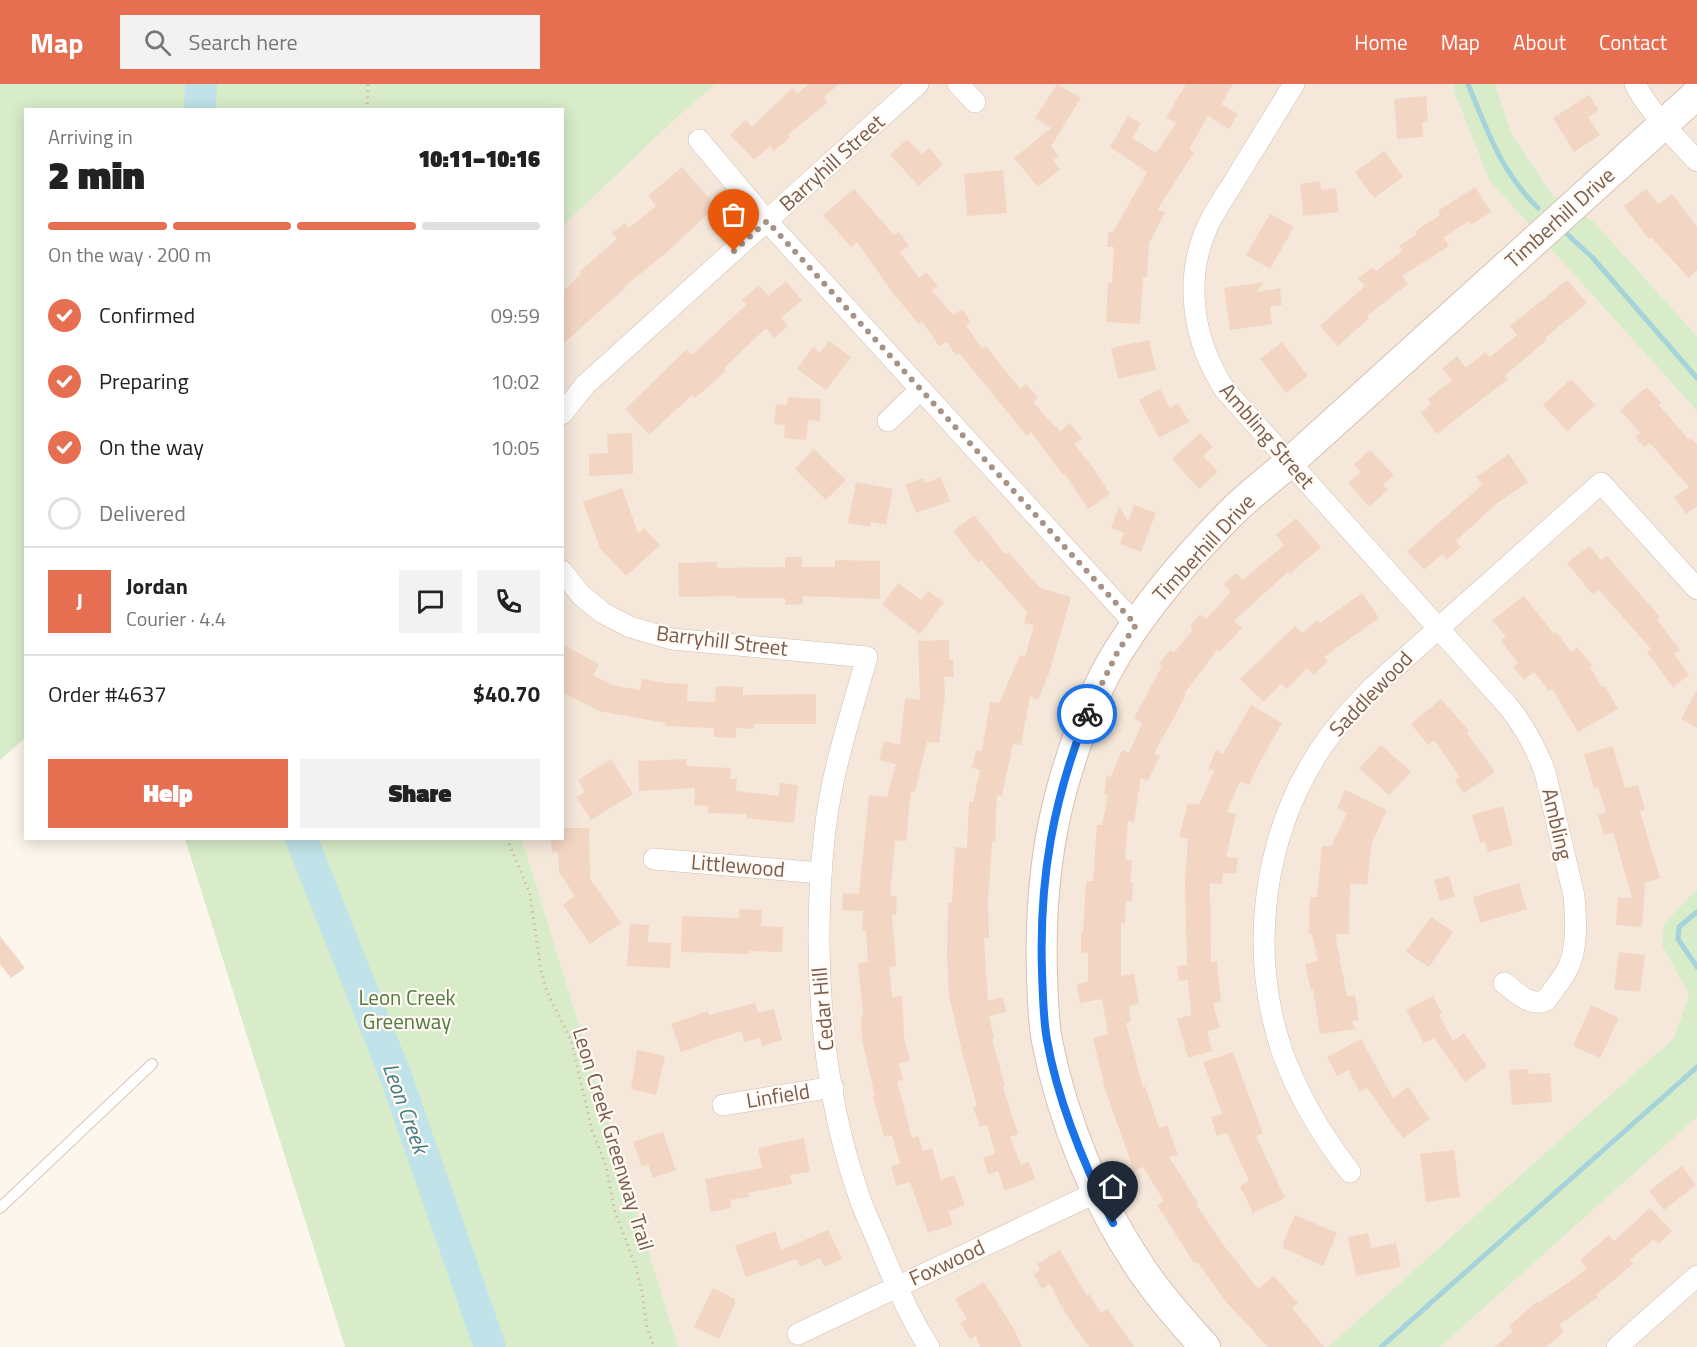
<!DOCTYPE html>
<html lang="en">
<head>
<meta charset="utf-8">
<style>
  body { margin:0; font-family:"Titillium Web",sans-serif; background:#f2f2f2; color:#222; height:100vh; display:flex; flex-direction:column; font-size:22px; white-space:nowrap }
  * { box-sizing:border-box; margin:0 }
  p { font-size:20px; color:#767676 }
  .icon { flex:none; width:33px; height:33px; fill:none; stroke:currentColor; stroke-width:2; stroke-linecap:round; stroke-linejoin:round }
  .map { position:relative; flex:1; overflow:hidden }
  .panel { position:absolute; left:24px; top:24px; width:540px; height:732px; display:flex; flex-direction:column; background:#fff; border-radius:0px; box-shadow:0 3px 15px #0003 }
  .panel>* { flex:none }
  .pin { position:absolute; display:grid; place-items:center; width:51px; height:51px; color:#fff; margin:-62px -26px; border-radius:50% 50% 50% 0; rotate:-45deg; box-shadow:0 0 6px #0007 }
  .pin .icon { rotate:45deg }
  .courier { position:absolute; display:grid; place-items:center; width:60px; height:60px; margin:-30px; border:4px solid #1a73e8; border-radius:50%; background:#fff; color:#222; box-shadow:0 2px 8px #0007 }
  .overview em { font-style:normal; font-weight:800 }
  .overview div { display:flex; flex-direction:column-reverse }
  .overview { display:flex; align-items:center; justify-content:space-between; height:102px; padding:0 24px }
  h1 { font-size:39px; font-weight:800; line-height:45px }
  .bar { display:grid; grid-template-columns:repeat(4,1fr); gap:9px 6px; align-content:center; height:72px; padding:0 24px }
  .bar i { height:8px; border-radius:4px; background:#e0e0e0 }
  .bar .current { background:#e76f51 }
  .bar p { grid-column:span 4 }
  .line { display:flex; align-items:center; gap:15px; padding:0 24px; border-top:2px solid #e0e0e0 }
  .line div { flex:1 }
  .round { display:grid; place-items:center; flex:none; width:63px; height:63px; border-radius:0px; background:#f2f2f2 }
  ol { padding:0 24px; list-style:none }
  li { display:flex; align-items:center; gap:18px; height:66px }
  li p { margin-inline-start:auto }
  li .icon { padding:6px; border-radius:50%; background:#e76f51; color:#fff; stroke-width:4 }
  li:last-child { color:#767676 }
  li i { width:33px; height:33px; border:3px solid #e0e0e0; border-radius:50% }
  .cta { display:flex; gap:12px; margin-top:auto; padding:12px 24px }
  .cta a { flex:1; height:69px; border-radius:0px; background:#e76f51; color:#fff; font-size:24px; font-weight:800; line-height:69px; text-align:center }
  .cta a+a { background:#f2f2f2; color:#222 }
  header { display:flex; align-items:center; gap:36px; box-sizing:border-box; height:84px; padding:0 30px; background:#e76f51; color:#fff }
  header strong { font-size:28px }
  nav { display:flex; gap:33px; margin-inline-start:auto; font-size:21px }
  .search { width:420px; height:54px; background:#f2f2f2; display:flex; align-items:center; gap:15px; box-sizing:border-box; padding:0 21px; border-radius:0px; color:#767676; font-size:22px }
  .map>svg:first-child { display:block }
  .residential { fill:#f5e8da }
  .green { fill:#d8ecc9 }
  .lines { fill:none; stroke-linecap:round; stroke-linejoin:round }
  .stream { stroke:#a5d3da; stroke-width:5 }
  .river { stroke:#bfe3e8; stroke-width:32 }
  .building { fill:#f3d5c3 }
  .lane-casing { stroke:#d1beb0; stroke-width:12 }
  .street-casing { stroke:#d1beb0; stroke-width:22 }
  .secondary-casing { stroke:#d6c0b0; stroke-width:32 }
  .path { stroke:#d9b8a5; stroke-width:3; stroke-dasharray:1.5 4.5; stroke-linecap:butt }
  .lane { stroke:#fff; stroke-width:10 }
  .street { stroke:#fff; stroke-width:21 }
  .secondary { stroke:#fff; stroke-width:30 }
  .done { stroke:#a89285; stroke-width:6; stroke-dasharray:0 10.8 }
  .route { stroke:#1a73e8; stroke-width:8 }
  .labels { text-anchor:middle; stroke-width:4.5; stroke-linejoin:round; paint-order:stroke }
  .street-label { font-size:21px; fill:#7a5c4d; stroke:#fffaf3 }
  .park-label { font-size:21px; fill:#537a41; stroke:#fffaf3 }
  .water-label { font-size:22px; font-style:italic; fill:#437c86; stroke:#fffaf3 }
</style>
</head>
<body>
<header>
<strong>Map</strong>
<div class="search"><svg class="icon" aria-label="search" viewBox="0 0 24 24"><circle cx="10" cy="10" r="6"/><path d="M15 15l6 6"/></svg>Search here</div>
<nav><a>Home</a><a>Map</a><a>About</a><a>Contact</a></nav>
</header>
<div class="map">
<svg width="1697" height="1263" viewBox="0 0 1697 1263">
  <rect width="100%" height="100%" fill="#fdf6ec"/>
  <!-- residential -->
  <g class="residential">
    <polygon points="716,0 1453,0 1455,10 1489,96 1697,327 1697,805 1664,839 1662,861 1689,911 1674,954 1328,1263 678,1263 522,755 562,754 563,142 673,37"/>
    <polygon points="1495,0 1697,0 1697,252 1594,138 1553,112 1511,49"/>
    <polygon points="1697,1033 1697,1263 1440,1263"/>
  </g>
  <!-- green -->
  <g class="green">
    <polygon points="0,0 716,0 673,37 563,142 562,26 26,26 26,653 0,676"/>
    <polygon points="1453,0 1495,0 1511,49 1553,112 1594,138 1697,252 1697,327 1489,96 1455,10"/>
    <polygon points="185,755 522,755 678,1263 345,1263"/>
    <polygon points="1697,805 1697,1033 1440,1263 1328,1263 1674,954 1689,911 1662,861 1664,839"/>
  </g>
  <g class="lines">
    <!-- stream -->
    <g class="stream">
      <path d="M1468 0C1487 46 1501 88 1538 124"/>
      <polyline points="1567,150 1592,173 1697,294"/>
      <polyline points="1697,828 1679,843 1678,855 1697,883"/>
      <polyline points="1381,1263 1697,983"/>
    </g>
    <!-- river -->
    <g class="river">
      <polyline points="200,26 201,0"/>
      <polyline points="301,754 396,993 490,1263"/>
    </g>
  </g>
  <!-- building -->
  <g class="building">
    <polygon points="809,0 839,0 824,13 828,18 788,51 790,53 774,67 770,62 754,76 730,51 746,36 752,43 792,4 797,10"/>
    <polygon points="1057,0 1081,14 1051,62 1059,72 1053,76 1060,85 1038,103 1014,74 1051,44 1035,34"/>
    <polygon points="1186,0 1233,0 1221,20 1238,30 1229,45 1208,32 1189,65 1194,68 1158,125 1165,129 1149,159 1147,193 1143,193 1140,240 1106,238 1108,199 1112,199 1114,163 1107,163 1108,148 1113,148 1147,88 1110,63 1128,32 1141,39 1132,54 1156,69 1176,39 1166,34"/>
    <polygon points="1589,11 1599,26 1588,33 1600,51 1574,68 1553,34"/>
    <polygon points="1426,12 1428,38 1422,38 1423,53 1397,55 1394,15"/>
    <polygon points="907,55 922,70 929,64 943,80 919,102 890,71"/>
    <polygon points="1384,67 1403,93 1374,114 1355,88"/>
    <polygon points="682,83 716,122 665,170 625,202 626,203 562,261 562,208 581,190 579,188 617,155 612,149 625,139 629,144 656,122 648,112"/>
    <polygon points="1003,86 1007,129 967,132 964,90"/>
    <polygon points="1320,97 1321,106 1336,104 1339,128 1303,132 1300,100"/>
    <polygon points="1475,103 1491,128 1471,141 1469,137 1444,153 1449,162 1402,192 1408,200 1367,232 1369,234 1338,262 1320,242 1365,202 1358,194 1373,183 1376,187 1402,167 1399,162 1417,150 1415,147 1440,131 1438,127"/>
    <polygon points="854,105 894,151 899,148 909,162 900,168 919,194 926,188 938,202 932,206 953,231 962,225 971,238 966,241 982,265 986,262 1020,305 1026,300 1038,314 1033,318 1055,343 1056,342 1060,347 1070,339 1082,355 1074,360 1091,381 1110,410 1088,425 1064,389 1063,391 1031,348 1027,352 959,269 956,272 947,258 939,262 922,237 919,240 896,213 857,158 851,163 823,131"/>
    <polygon points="1646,105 1658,120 1672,110 1697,143 1697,186 1689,194 1651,153 1649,155 1624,122"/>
    <polygon points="1270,130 1294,143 1270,185 1246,171"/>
    <polygon points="1567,196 1587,219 1545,254 1547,256 1505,291 1508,295 1437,350 1421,329 1431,320 1428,315 1452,296 1442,285 1457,272 1466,284 1485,268 1490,273 1517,251 1510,242"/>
    <polygon points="786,197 802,216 781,234 788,242 774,254 766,244 724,284 726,287 695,314 692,311 649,351 625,325 687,265 692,271 746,221 742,216 759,201 768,212"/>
    <polygon points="1263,198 1257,208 1280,204 1282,221 1270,223 1272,240 1230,246 1224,204"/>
    <polygon points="1149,256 1156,286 1118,295 1111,264"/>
    <polygon points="829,257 851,273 826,306 797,285 813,263 820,269"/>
    <polygon points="1282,258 1308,292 1286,309 1260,275"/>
    <polygon points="1571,295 1595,321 1567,347 1543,321"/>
    <polygon points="1647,303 1661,319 1659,321 1689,356 1691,354 1697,361 1697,422 1686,430 1674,413 1689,403 1650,359 1644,363 1635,353 1640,349 1620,326"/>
    <polygon points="1160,305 1170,324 1178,319 1189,338 1159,354 1139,316"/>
    <polygon points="788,313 821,315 820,337 808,336 806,356 784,354 785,341 774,340 776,320 787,321"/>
    <polygon points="632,349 633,390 589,392 589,370 608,369 607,350"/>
    <polygon points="1200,349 1213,363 1203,372 1218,388 1199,405 1172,375"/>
    <polygon points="814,365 846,396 826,416 795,385"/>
    <polygon points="1370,366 1394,391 1383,401 1388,406 1369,423 1348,399 1361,388 1354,380"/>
    <polygon points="1509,370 1528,398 1496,420 1456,457 1461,463 1447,475 1442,470 1424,486 1407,467 1482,401 1476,393"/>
    <polygon points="941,393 950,417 916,429 905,401 923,394 925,399"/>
    <polygon points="856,398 893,405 886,441 871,438 870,443 848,439"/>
    <polygon points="622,404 638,449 644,444 660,461 626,492 600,464 583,418"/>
    <polygon points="1134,421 1156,429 1141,468 1120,460 1124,449 1111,444 1119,422 1128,437"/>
    <polygon points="974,431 1005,470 1008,468 1040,504 1071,513 1049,589 1038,616 1030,612 1021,661 1013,660 1002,712 997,711 995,758 992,757 988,819 989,854 984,854 988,917 1003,913 1006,928 989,932 994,954 992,955 1005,1002 1003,1003 1018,1050 1010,1053 1021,1081 1029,1078 1035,1095 1005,1107 998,1087 989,1091 983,1074 995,1069 987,1041 980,1043 973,1023 977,1022 963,972 949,911 947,873 948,819 952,819 955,763 967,764 969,718 973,718 980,686 972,684 976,666 982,667 990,618 999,619 1020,571 1025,573 1034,541 1024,539 1027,528 981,476 978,479 953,447"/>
    <polygon points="1296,434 1321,463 1290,490 1288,488 1234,537 1242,544 1219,568 1217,566 1184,610 1186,611 1154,670 1160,672 1148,697 1141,694 1134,738 1128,737 1125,775 1132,776 1130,799 1133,799 1132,817 1126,817 1125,839 1121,839 1121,892 1134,890 1139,920 1129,922 1131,938 1126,939 1143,1003 1145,1002 1159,1044 1167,1041 1178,1070 1169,1073 1198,1119 1196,1120 1222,1159 1258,1205 1274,1192 1298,1219 1292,1224 1324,1263 1268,1263 1227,1219 1197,1178 1194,1179 1157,1121 1164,1117 1143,1083 1134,1087 1105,1005 1093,954 1108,950 1102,915 1080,919 1077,900 1088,898 1088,868 1081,869 1081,848 1083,848 1086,797 1093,797 1097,741 1102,741 1108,711 1104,710 1107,692 1111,693 1122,666 1129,669 1142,639 1134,634 1162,582 1159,580 1170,566 1174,569 1193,545 1190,542 1200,530 1206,535 1231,508 1224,500 1236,489 1243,496 1284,461 1276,451"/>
    <polygon points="1589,462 1601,476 1607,472 1660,533 1657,536 1680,566 1674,570 1689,591 1673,603 1647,568 1651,565 1599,506 1593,511 1567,479"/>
    <polygon points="785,473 802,473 802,483 835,483 835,476 880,477 880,515 803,512 803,520 785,521 785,514 735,514 735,512 679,513 678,479 717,478 717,484 785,483"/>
    <polygon points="898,499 921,516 928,507 944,518 920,550 882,521"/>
    <polygon points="1362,509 1379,534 1324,573 1328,577 1314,591 1307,584 1287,605 1281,600 1264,618 1240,595 1295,542 1302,549 1317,536 1320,539"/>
    <polygon points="1524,512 1554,550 1556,548 1571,568 1577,563 1592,581 1590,583 1602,603 1605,602 1618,625 1578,648 1552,605 1549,607 1534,588 1524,596 1513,583 1518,579 1501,557 1506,553 1492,536"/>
    <polygon points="949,556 949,576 953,576 954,593 944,593 945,611 939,659 927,658 915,708 911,707 906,757 895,756 890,812 897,812 896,831 892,831 896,882 889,883 892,913 902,912 904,952 910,977 899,979 903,996 897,997 912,1054 918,1052 923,1067 932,1064 941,1096 954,1091 965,1121 948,1127 953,1141 928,1149 910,1098 896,1102 891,1082 900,1080 892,1051 884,1053 873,1013 875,1012 862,956 861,933 863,933 858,879 868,878 866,847 862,846 863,827 842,826 843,809 859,810 869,711 887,713 896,680 879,676 884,657 900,661 905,614 920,616 918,557"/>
    <polygon points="562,560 599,580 593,591 612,601 640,606 642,595 666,599 688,600 687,617 715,618 716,602 743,603 743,611 816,610 816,640 754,640 754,645 736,644 736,654 714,653 714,644 665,642 665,639 599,627 562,608"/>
    <polygon points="1697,606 1697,644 1681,635"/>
    <polygon points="1441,615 1469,647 1467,649 1495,688 1464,709 1455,696 1460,693 1434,656 1428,661 1411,640"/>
    <polygon points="1251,621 1282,639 1260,678 1249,701 1240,697 1227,728 1236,730 1226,773 1238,774 1236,790 1223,789 1222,800 1210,799 1211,878 1217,877 1221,918 1213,919 1220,944 1207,947 1212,967 1188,974 1177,935 1191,931 1188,896 1179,897 1177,882 1187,881 1185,797 1188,755 1179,753 1188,719 1199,721 1214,687 1208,685 1216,666 1223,670"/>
    <polygon points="1381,661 1411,688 1389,711 1359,684"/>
    <polygon points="1613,662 1625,704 1638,701 1645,726 1640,727 1660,794 1645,799 1642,843 1616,841 1618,813 1632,814 1613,748 1604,751 1598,731 1606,728 1598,703 1594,704 1584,670"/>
    <polygon points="611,675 633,710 591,736 576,713 585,708 578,696"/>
    <polygon points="686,675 686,682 731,684 730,695 737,695 736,707 779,712 780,699 798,701 794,739 746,734 746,730 708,729 708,722 694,721 695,704 639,707 638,677"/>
    <polygon points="1345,706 1387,726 1372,758 1367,801 1350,799 1349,850 1335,850 1347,912 1355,911 1359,936 1351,937 1355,945 1320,950 1313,905 1311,906 1305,880 1318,877 1312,850 1309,850 1310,813 1317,813 1322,762 1331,762 1347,729 1337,724"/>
    <polygon points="1503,722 1513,761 1488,768 1485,757 1480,759 1472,731"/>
    <polygon points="562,744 589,744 590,795 621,839 590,860 563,821 575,812 559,788 558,768 552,769 551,754 562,754"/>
    <polygon points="1449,792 1455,813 1440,817 1434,796"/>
    <polygon points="1519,799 1527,825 1480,839 1473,813"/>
    <polygon points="739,825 762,826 761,842 783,843 782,868 749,867 749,870 681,868 682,832 739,834"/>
    <polygon points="1431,833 1453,848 1429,883 1406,868"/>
    <polygon points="630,840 649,841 648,858 671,859 670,884 627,882"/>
    <polygon points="0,852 25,884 11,894 0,880"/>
    <polygon points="1619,868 1645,871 1640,908 1614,905"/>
    <polygon points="1433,912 1442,929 1439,931 1453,957 1464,949 1487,982 1465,998 1434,954 1424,959 1406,926"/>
    <polygon points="755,919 758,929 774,925 782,956 762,962 760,954 744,958 741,947 681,968 671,940 708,927 709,931"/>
    <polygon points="1591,921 1619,934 1600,974 1573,962"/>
    <polygon points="1361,955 1393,1014 1408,1003 1430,1035 1403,1054 1367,1004 1360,1008 1348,986 1337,992 1327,973"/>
    <polygon points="637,966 665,972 656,1011 631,1005"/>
    <polygon points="1233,968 1263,1050 1256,1052 1285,1114 1253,1129 1240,1102 1249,1097 1227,1049 1217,1052 1211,1033 1222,1030 1203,978"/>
    <polygon points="1528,985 1529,990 1550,989 1552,1018 1512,1021 1509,986"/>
    <polygon points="663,1048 676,1086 653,1094 648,1080 642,1083 633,1058"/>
    <polygon points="804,1054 810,1088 790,1091 792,1100 748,1109 749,1113 730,1116 731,1124 711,1128 705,1095 762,1084 758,1064"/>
    <polygon points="1454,1066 1460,1113 1426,1118 1420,1070"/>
    <polygon points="1682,1082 1696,1101 1664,1126 1649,1107"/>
    <polygon points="1650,1124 1672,1147 1658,1160 1654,1155 1630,1176 1633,1180 1596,1211 1598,1213 1559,1241 1564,1248 1546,1263 1495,1263 1513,1247 1509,1242 1538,1217 1539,1219 1587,1185 1580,1176 1609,1151 1614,1157"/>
    <polygon points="1295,1131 1337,1149 1323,1182 1283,1164 1283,1159"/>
    <polygon points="828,1146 842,1175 824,1183 820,1174 800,1183 796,1175 746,1193 735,1162 775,1147 781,1166"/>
    <polygon points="1368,1149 1371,1164 1396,1159 1401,1183 1356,1192 1348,1153"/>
    <polygon points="1060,1166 1087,1212 1089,1210 1101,1229 1107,1224 1134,1263 1089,1263 1064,1227 1050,1200 1042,1205 1033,1190 1040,1186 1037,1180"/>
    <polygon points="984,1198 1014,1245 1022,1263 980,1263 976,1252 970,1255 960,1239 967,1235 955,1215"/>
    <polygon points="713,1204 735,1215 735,1220 719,1255 694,1243"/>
  </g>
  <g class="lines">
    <defs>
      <polyline id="lane" points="0,1124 152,980"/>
      <g id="street">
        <polyline points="958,0 975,18"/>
        <path d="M1294 0C1276 29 1259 57 1241 86 1231 104 1217 122 1208 141 1183 196 1193 257 1225 306L1508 622C1525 643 1536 664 1545 688L1574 812C1576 834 1578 863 1568 884 1563 895 1553 906 1546 916 1530 924 1517 908 1504 899"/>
        <path d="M1635 0C1650 29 1675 53 1697 77"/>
        <polyline points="699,56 767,137 1136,541"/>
        <polyline points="562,330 585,301 918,0"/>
        <polyline points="888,337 921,305"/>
        <path d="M562 487 581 511 603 529 630 543 672 555 867 573C851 630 832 686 825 746 812 862 819 995 857 1106 863 1126 873 1145 881 1165 895 1199 909 1232 929 1263"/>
        <polyline points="654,775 821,789"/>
        <polyline points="723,1021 833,1003"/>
        <path d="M1350 1088C1322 1052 1299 1013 1283 970 1247 867 1263 746 1326 657 1340 637 1357 620 1374 602L1601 399 1697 505"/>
        <polyline points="798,1250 1097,1108"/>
        <polyline points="1617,1263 1697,1192"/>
      </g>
      <path id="secondary" d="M1205 1263C1184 1240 1162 1215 1144 1189 1097 1121 1063 1038 1047 957 1043 936 1043 913 1042 891 1040 826 1045 764 1063 701 1076 655 1093 607 1119 566 1151 515 1193 467 1235 425 1252 409 1271 394 1289 379L1697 10"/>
    </defs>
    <!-- lane casing -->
    <use href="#lane" class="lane-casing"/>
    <!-- street casing -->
    <use href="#street" class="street-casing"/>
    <!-- secondary casing -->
    <use href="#secondary" class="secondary-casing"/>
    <!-- path -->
    <g class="path">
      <polyline points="367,26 368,0"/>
      <polyline points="507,754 530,810 541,887 547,908 571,956 592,1046 606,1082 615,1128 636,1183 642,1208 647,1244 654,1263"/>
    </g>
    <!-- lane -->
    <use href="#lane" class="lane"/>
    <!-- street -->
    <use href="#street" class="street"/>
    <!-- secondary -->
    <use href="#secondary" class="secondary"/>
  </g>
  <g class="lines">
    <!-- done -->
    <polyline class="done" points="734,167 767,137 1136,541 1118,567 1087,630"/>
    <!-- route -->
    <path class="route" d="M1087 630C1053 717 1039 794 1042 888 1043 910 1043 934 1047 956 1058 1019 1084 1081 1113 1139"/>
  </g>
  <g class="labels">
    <!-- street labels -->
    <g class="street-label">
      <text transform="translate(832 79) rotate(-42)" y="7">Barryhill Street</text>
      <text transform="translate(1560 134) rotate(-42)" y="7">Timberhill Drive</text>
      <text transform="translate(1267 352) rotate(49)" y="7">Ambling Street</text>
      <text transform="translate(1204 464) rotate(-47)" y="7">Timberhill Drive</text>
      <text transform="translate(722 557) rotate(7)" y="7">Barryhill Street</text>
      <text transform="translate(1371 610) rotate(-46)" y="7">Saddlewood</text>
      <text transform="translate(1557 740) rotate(77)" y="7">Ambling</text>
      <text transform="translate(738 782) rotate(5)" y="7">Littlewood</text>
      <text transform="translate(823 925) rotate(-95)" y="7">Cedar Hill</text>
      <text transform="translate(778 1012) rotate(-9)" y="7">Linfield</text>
      <text transform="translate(613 1055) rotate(73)" y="7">Leon Creek Greenway Trail</text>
      <text transform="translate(947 1179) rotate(-25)" y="7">Foxwood</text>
    </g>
    <!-- park labels -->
    <g class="park-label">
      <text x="407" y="921">Leon Creek<tspan x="407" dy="24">Greenway</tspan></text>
    </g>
    <!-- water labels -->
    <g class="water-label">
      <text transform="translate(406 1024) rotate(70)" y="8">Leon Creek</text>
    </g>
  </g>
</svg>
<div class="pin" style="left:734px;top:167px;background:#ea580c"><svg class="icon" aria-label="bag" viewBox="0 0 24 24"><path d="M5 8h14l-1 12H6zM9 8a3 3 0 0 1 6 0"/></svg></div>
<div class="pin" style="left:1113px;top:1139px;background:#1f2937"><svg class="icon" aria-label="home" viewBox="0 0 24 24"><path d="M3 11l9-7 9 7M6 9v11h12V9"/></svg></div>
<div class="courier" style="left:1087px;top:630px"><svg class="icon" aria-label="bike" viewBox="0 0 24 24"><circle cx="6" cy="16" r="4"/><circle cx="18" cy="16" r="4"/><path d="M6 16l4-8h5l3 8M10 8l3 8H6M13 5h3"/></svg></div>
<section class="panel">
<div class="overview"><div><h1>2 min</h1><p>Arriving in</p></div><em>10:11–10:16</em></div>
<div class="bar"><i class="current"></i><i class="current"></i><i class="current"></i><i></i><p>On the way · 200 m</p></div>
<ol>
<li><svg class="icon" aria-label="check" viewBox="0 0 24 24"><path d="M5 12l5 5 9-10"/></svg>Confirmed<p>09:59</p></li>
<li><svg class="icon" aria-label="check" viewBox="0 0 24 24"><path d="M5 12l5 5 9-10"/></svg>Preparing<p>10:02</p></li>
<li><svg class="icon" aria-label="check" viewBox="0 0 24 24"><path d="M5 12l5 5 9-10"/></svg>On the way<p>10:05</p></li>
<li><i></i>Delivered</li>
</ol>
<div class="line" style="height:108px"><b class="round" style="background:#e76f51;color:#fff">J</b><div><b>Jordan</b><p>Courier · 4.4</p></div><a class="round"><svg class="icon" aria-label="chat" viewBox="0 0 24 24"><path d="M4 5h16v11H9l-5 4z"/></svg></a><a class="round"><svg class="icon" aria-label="phone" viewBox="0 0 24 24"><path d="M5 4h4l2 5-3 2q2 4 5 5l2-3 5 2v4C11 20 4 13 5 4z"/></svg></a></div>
<div class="line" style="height:78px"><div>Order #4637</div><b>$40.70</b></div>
<div class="cta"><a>Help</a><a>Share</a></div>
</section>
</div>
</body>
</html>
